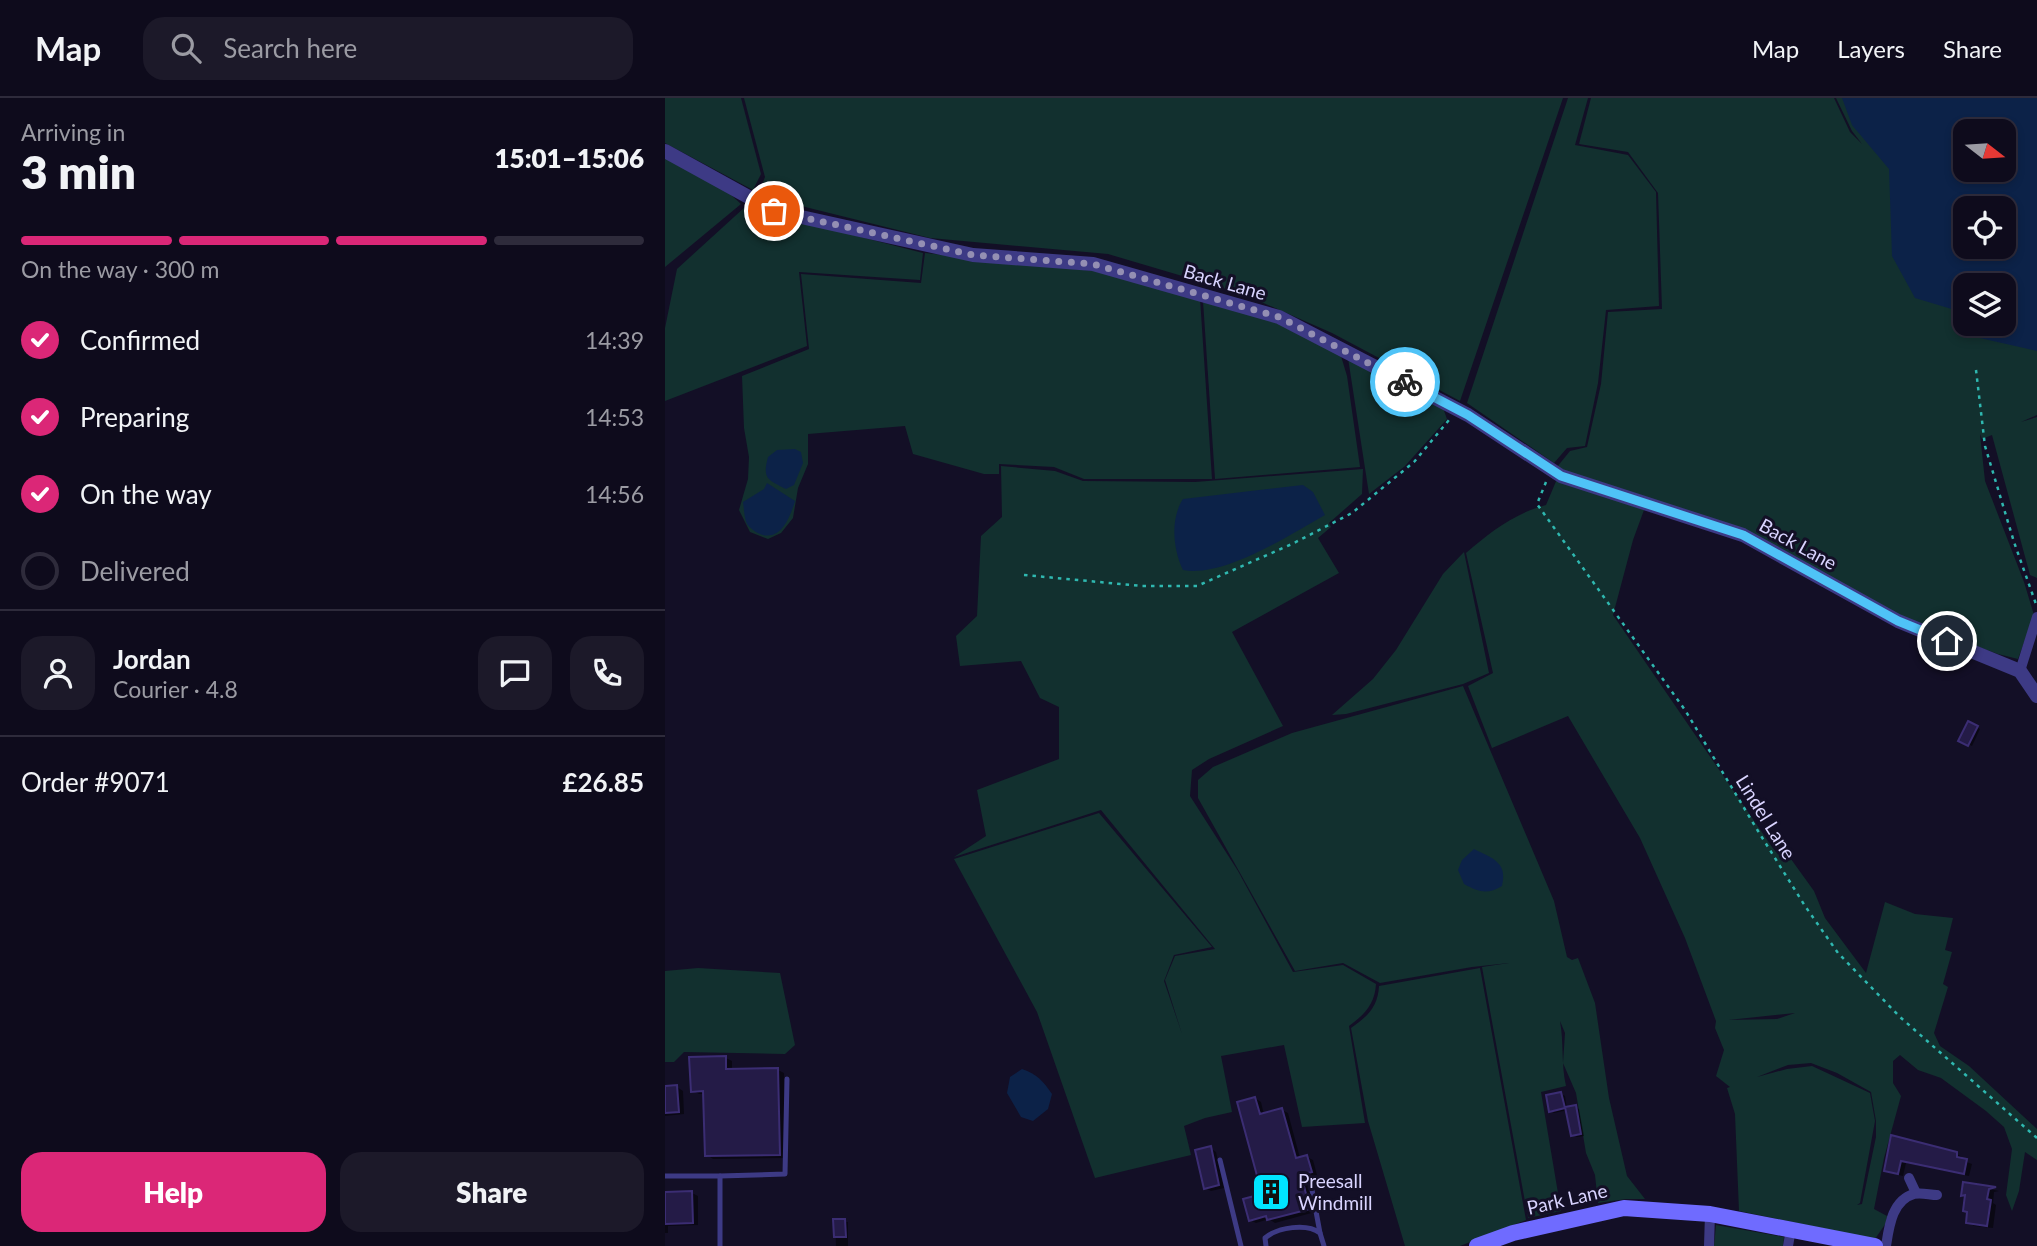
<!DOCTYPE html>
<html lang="en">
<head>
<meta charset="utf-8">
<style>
  body { margin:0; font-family:Lato,sans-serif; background:#1c1929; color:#f1f3f6; height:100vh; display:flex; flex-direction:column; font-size:26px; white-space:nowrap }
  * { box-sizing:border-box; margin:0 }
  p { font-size:23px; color:#9b9ba3 }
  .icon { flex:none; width:38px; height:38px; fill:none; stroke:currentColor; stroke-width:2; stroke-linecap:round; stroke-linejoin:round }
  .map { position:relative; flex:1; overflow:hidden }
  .sheet { display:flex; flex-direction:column; background:#0e0b1c; width:665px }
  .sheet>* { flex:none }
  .needle { width:46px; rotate:107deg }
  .buttons { position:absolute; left:1288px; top:21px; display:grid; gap:14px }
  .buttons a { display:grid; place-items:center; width:63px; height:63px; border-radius:14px; background:#0e0b1c; box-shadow:0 4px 10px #0003,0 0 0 2px #2e2b3b; font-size:35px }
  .pin { position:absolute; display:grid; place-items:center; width:60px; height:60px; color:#fff; margin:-30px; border:4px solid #fff; border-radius:50%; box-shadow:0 2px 7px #0007 }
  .courier { position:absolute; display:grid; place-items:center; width:70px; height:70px; margin:-35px; border:5px solid #4fc3f7; border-radius:50%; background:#fff; color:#222; box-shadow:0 2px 9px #0007 }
  .headline em { font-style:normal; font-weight:800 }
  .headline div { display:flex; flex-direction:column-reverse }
  .headline { display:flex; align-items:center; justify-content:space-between; height:119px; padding:0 21px }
  h1 { font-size:46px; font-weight:800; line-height:52px }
  .bar { display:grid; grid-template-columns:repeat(4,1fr); gap:10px 7px; align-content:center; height:84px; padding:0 21px }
  .bar i { height:9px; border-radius:5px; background:#2e2b3b }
  .bar .on { background:#db2777 }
  .bar p { grid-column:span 4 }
  .line { display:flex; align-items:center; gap:18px; padding:0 21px; border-top:2px solid #2e2b3b }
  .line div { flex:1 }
  .round { display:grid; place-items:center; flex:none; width:74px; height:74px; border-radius:21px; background:#1c1929 }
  ol { padding:0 21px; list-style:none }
  li { display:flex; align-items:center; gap:21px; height:77px }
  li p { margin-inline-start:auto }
  li .icon { padding:7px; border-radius:50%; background:#db2777; color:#fff; stroke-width:4 }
  li:last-child { color:#9b9ba3 }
  li i { width:38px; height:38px; border:4px solid #2e2b3b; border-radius:50% }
  .cta { display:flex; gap:14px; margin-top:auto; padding:14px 21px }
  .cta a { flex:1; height:80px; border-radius:21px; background:#db2777; color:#fff; font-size:28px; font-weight:800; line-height:80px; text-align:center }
  .cta a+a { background:#1c1929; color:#f1f3f6 }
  header { display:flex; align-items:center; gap:42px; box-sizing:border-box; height:98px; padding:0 35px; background:#0e0b1c; border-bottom:2px solid #2e2b3b }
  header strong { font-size:33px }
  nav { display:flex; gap:38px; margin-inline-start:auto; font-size:24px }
  .search { width:490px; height:63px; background:#1c1929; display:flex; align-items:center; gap:18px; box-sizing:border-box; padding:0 24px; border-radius:21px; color:#9b9ba3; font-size:26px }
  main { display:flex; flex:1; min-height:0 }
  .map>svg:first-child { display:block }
  .green { fill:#12302f; fill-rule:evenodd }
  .water { fill:#0c2248; fill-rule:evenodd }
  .shadow { fill:#0007 }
  .building { fill:#241b47; stroke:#3b2d73; stroke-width:2 }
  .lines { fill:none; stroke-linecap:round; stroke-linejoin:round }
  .path { stroke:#2fb8b0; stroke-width:2.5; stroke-dasharray:3.5 5; stroke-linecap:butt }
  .service { stroke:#3d3a85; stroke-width:5 }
  .minor { stroke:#3d3a85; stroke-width:10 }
  .tertiary { stroke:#3d3a85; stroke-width:14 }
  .secondary { stroke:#6f6bff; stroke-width:16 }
  .done { stroke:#948fb3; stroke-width:7; stroke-dasharray:0 12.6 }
  .route { stroke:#4fc3f7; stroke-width:9 }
  .labels { text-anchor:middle; stroke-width:6; stroke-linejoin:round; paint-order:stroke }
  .street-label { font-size:19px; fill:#d9d4ff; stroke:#130f26 }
  .poi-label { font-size:19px; fill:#d9d4ff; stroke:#130f26; text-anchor:start }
</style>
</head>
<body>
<header>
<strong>Map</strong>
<div class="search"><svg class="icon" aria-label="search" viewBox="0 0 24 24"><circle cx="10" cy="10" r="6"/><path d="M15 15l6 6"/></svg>Search here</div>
<nav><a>Map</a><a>Layers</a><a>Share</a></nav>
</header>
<main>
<section class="sheet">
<div class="headline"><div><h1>3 min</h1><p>Arriving in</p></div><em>15:01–15:06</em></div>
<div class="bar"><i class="on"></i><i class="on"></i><i class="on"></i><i></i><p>On the way · 300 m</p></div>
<ol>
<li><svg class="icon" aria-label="check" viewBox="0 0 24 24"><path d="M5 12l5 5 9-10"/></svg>Confirmed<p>14:39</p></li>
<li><svg class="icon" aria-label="check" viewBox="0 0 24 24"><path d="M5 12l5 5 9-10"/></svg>Preparing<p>14:53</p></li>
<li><svg class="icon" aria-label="check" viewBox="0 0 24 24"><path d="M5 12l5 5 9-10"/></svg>On the way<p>14:56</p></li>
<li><i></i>Delivered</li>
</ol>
<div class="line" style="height:126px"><a class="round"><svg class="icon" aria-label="person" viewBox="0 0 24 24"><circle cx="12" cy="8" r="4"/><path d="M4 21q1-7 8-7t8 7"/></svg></a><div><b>Jordan</b><p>Courier · 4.8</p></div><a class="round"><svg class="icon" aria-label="chat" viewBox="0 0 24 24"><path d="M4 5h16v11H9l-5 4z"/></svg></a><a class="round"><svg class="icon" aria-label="phone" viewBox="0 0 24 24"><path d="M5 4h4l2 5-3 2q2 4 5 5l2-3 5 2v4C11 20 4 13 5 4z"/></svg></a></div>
<div class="line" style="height:91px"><div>Order #9071</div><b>£26.85</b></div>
<div class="cta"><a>Help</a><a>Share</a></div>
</section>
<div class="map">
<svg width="1372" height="1148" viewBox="0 0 1372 1148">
  <rect width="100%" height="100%" fill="#130f26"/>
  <!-- green -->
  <g class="green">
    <polygon points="0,0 76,0 96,76 88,92 0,45"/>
    <polygon points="79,0 898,0 795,303 667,235 578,196 443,156 265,140 112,102 94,94 100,79"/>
    <polygon points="903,0 923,0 910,47 963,57 991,94 994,208 941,212 933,285 920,348 902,350 889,365 802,305"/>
    <path d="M926 0H1169L1185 34 1197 46 1187 33 1171 0H1372V317L1356 324 1372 319V480L1365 477 1327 337 1317 341 1315 336 1320 383 1359 484 1369 517 1353 561 1333 556 1251 526 1129 462 917 381 892 369 905 353 922 349 936 286 943 214 997 211 993 95 963 54 914 46ZM1300 33H1339V72H1300ZM1300 110H1339V149H1300ZM1300 187H1339V226H1300Z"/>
    <polygon points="0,57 56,88 76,106 0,169"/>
    <polygon points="80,109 258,155 255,182 134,174 142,248 0,303 0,230 12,171"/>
    <polygon points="260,155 438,174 535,200 547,381 419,381 389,369 334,366 334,376 319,376 248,356 240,328 143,336 143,366 133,390 128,420 116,435 103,441 85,434 74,412 83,381 84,359 79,330 77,278 144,251 136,176 256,185"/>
    <polygon points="538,203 603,218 676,258 682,278 695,369 550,381"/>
    <polygon points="683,260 778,310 782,321 740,368 704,396"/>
    <path d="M336 368 390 373 418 383 530 384 698 371 697 396 664 425 666 429 653 440 674 475 567 534 618 628 544 661 527 672 525 698 573 773 628 874 678 867 711 886C710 906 699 917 684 928L700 1025 637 1029 619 947 556 958 567 1014 540 1020 519 1028 526 1057 430 1080 372 914 289 761 434 715 547 849 509 857 499 883 517 936 500 882 510 858 550 851 436 712 289 759 321 738 312 692 394 661V609L375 600 356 563 295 568 291 538 312 518 316 438 337 419Z"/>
    <path d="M892 381 979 412 968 442 948 517 1107 749 1111 754 1118 750 1149 793 1160 820 1201 875 1220 804 1250 816 1288 820 1280 852 1287 854 1278 886 1283 889 1269 935 1275 948 1304 968 1372 1031V1062L1360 1054 1354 1093 1347 1113 1341 1097 1347 1051 1339 1029 1321 1013 1276 980 1253 972 1235 957 1228 963V985L1236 998 1219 1060 1209 1111 1222 1118 1221 1125 1210 1141 1074 1113 1070 1016 1062 990 1065 989 1051 978 1059 952 1050 930 1051 923 1020 840 975 740 903 618 827 650 803 588 828 575 801 455C825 434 850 415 881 407ZM1130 915 1112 921 1062 922H1063ZM1146 965 1172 975 1206 994 1211 1023V1039L1197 1106 1192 1107 1195 1105 1210 1023 1205 995 1147 968 1122 971 1092 979 1123 967Z"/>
    <polygon points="799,454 824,575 798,586 681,616 667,617 708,581 731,552 778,476"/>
    <path d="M798 588 889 803 902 859 907 862 913 860 930 905 944 1000 962 1078 980 1101H961L933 1105 930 1077 921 1055 911 995 898 965 900 935 895 923C899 945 896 966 901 988L876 994 896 1113 863 1120 817 869 844 865 807 869 715 885 678 865 630 873 533 700V682L548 669 627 635Z"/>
    <polygon points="33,870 115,875 130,947 120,956 19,954 9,964 0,964 0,873"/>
    <path d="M815 870 861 1122 795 1148H740L703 1023 686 930C702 919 713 909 714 888Z"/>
    <polygon points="1051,1127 1119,1139 1118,1148 1049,1148"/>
  </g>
  <!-- water -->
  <g class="water">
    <path d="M1177 0H1372V253L1306 238 1290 212 1250 200 1227 158 1224 71 1187 27ZM1339 33V72H1300V33ZM1339 110V149H1300V110ZM1339 187V226H1300V187Z"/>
    <path d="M130 351 136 354 138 365 129 387 121 391C103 382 97 381 103 359L112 352Z"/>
    <path d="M102 385 130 403C125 419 116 444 95 436 90 434 85 430 82 426 79 419 79 410 78 404L99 391Z"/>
    <path d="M638 387 648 394 660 417C625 437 558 480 518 472 508 451 505 421 518 401Z"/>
    <path d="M809 751C827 760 843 764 837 788 822 797 814 794 799 786L793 772 797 762Z"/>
    <path d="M357 971C372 976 378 983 387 996L383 1011 368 1023 356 1019 342 995 345 979Z"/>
  </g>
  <!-- shadow -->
  <g class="shadow">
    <polygon points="1304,625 1315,631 1307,648 1295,642"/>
    <polygon points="61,960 67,963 67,973 113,972 119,975 121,1060 48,1061 42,1057 40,996 34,996 27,992"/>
    <polygon points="12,989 18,993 19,1016 0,1018 0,990"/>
    <polygon points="896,996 900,998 902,1011 910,1009 914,1011 919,1038 912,1039 908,1037 903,1012 889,1015 886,1013"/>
    <polygon points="590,1000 596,1004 599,1017 617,1012 623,1015 635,1060 642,1059 648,1062 652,1077 641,1080 650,1114 610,1125 604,1121 591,1125 585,1122 599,1097"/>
    <polygon points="1228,1039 1292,1056 1297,1059 1296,1062 1307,1066 1304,1078 1241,1065 1238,1078 1226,1075 1221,1072"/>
    <polygon points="545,1050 551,1054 559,1090 546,1093 540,1090"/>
    <polygon points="1300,1086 1334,1093 1329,1094 1328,1105 1331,1107 1328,1130 1309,1128 1303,1124 1302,1100 1298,1097"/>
    <polygon points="0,1095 27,1095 33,1098 33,1127 3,1128 3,1135 0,1135"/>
    <polygon points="170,1123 183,1124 183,1148 171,1148"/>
  </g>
  <!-- building -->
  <g class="building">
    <polygon points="1303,623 1313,628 1303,648 1293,643"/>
    <polygon points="61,958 61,971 113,970 115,1057 40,1058 38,993 26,994 24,959"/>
    <polygon points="12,987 14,1014 0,1015 0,988"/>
    <polygon points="896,994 900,1010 884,1014 881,997"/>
    <polygon points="590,999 595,1016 617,1010 631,1060 642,1057 647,1074 636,1077 645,1111 602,1122 601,1118 584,1123 578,1101 597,1096 572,1004"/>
    <polygon points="911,1007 916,1036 906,1038 900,1009"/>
    <polygon points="1226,1037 1292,1054 1292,1059 1302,1061 1299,1076 1236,1063 1233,1076 1219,1073"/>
    <polygon points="546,1048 554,1087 539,1091 530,1052"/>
    <polygon points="1298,1084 1331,1089 1324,1091 1322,1101 1326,1102 1322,1128 1301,1125 1302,1114 1298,1113 1300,1097 1296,1098"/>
    <polygon points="27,1093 28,1125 0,1126 0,1094"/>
    <polygon points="168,1121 180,1121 181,1139 169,1139"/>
  </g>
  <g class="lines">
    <!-- path -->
    <g class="path">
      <polyline points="1311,272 1320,348 1349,444 1372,509"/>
      <polyline points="881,384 872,406 1020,612 1093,733 1140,808 1173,855 1235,919 1372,1040"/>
      <polyline points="359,477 477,488 532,488 627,446 687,415 749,364 784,322"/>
    </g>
    <!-- service -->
    <g class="service">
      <polyline points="555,1062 576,1148"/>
      <polyline points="0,1078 55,1078 55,1148"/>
      <polyline points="55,1078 120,1076 122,981"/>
      <polyline points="645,1081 655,1135"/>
      <path d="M601 1148 600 1140C613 1129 642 1125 655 1135L659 1148"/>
    </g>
    <!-- minor -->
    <g class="minor">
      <polyline points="1355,573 1372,519"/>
      <polyline points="1244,1080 1251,1095"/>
      <polyline points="1044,1148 1045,1116"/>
      <polyline points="1123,1148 1126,1131"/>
      <path d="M1221 1148C1224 1129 1227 1102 1249 1096 1256 1094 1265 1097 1272 1097"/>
    </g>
    <!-- tertiary -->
    <polyline class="tertiary" points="0,53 109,113 308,157 428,166 614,219 803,317 896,378 1078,437 1233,523 1355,573 1372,598"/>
    <!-- secondary -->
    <polyline class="secondary" points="812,1148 848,1135 959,1110 1045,1116 1210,1148"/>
  </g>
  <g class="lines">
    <!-- done -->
    <polyline class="done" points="109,113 308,157 428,166 614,219 740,284"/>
    <!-- route -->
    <polyline class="route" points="740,284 803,317 896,378 1078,437 1233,523 1282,543"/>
  </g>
  <!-- icons -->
  <defs>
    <symbol id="building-square" viewBox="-11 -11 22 22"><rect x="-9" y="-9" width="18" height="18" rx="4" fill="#00e5ff" stroke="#130f26"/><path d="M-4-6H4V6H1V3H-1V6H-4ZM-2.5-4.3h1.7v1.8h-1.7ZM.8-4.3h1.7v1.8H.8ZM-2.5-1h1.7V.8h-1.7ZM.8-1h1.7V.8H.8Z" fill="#111"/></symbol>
  </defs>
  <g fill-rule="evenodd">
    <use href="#building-square" x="584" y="1072" width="44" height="44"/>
  </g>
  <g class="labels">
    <!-- street labels -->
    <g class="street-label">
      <text transform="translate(560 184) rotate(16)" y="7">Back Lane</text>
      <text transform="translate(1133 446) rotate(29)" y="7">Back Lane</text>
      <text transform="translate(1101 719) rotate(58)" y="7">Lindel Lane</text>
      <text transform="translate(902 1101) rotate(-13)" y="7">Park Lane</text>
    </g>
    <!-- poi labels -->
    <g class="poi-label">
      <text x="633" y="1090">Preesall<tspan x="633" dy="22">Windmill</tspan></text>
    </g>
  </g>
</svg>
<div class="buttons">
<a><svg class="needle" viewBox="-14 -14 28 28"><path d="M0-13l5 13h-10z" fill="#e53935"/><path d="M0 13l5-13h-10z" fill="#9b9ba3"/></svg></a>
<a><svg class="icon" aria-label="locate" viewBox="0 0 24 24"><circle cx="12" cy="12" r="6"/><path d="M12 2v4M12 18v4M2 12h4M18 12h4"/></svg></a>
<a><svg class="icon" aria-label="layers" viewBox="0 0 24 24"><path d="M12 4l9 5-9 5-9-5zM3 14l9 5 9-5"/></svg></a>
</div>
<div class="pin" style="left:109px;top:113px;background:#ea580c"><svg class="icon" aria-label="bag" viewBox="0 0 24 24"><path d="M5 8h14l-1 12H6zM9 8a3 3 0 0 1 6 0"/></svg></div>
<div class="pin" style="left:1282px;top:543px;background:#1f2937"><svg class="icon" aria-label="home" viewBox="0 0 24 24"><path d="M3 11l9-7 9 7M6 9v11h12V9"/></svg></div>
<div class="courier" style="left:740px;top:284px"><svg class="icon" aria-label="bike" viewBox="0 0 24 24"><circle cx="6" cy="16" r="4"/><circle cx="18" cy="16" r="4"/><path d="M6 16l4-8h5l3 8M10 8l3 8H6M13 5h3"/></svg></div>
</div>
</main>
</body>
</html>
